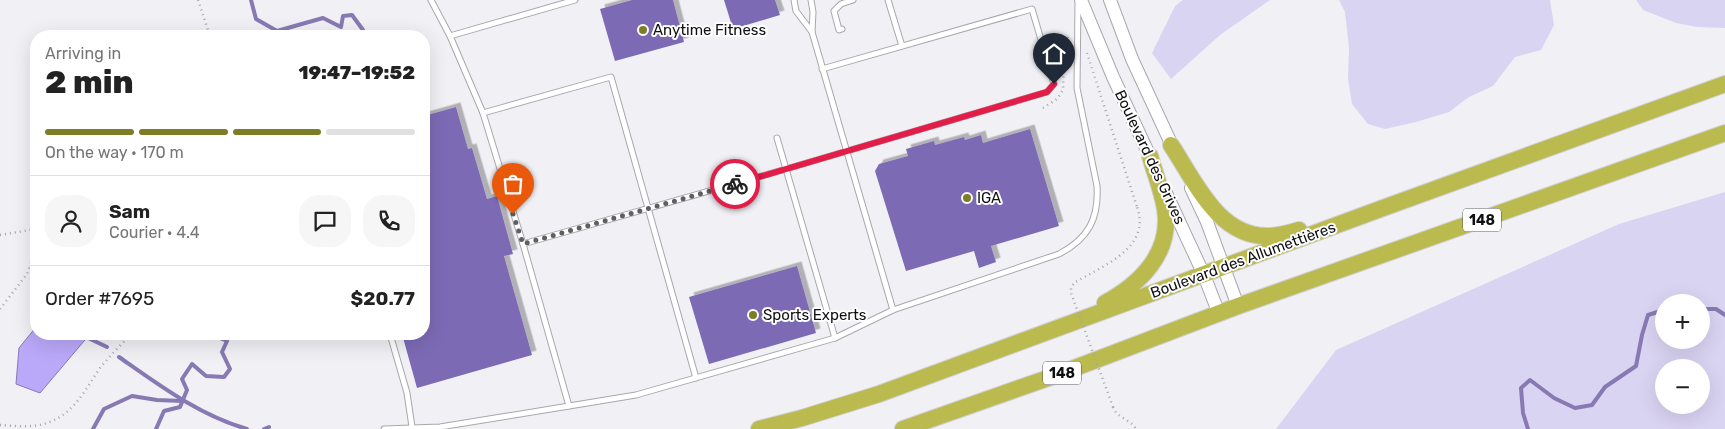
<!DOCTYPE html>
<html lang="en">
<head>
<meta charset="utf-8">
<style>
  body { margin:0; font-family:Rubik,sans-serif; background:#f6f6f6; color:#222; height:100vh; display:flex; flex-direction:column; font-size:19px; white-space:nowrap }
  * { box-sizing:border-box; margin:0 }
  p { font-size:16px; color:#767676 }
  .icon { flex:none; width:28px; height:28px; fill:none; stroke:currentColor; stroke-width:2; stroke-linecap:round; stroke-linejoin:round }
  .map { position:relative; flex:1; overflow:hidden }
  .side { position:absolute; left:30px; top:30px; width:400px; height:310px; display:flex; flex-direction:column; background:#fff; border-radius:20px; box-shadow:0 5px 20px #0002 }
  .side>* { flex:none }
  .controls { position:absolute; left:1655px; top:294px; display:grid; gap:10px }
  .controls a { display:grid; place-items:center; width:55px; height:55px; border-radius:50%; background:#fff; box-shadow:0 5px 20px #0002; font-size:25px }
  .pin { position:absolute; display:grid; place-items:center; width:42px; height:42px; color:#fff; margin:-51px -21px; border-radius:50% 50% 50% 0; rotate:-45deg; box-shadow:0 0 5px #0007 }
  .pin .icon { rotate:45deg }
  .courier { position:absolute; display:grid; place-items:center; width:50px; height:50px; margin:-25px; border:4px solid #e11d48; border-radius:50%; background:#fff; color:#222; box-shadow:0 1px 6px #0007 }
  .headline em { font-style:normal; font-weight:800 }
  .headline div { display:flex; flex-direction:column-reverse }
  .headline { display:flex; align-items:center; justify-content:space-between; height:85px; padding:0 15px }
  h1 { font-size:32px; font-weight:800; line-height:38px }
  .bar { display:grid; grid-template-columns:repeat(4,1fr); gap:8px 5px; align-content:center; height:60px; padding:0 15px }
  .bar i { height:6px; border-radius:4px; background:#e0e0e0 }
  .bar .on { background:#7d7d26 }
  .bar p { grid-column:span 4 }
  .line { display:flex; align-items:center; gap:12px; padding:0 15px; border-top:1px solid #e0e0e0 }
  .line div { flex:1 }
  .round { display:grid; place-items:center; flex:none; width:52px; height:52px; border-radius:20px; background:#f6f6f6 }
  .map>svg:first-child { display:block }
  .green { fill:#dad4f3; fill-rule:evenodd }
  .water { fill:#baa8f9; stroke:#877ab3 }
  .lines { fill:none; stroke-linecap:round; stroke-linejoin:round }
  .stream { stroke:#877ab3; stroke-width:4 }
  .building { fill:#7d6ab5; filter:url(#shadow) }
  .service-casing { stroke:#a8a7ac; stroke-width:7 }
  .tertiary-casing { stroke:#a8a7ac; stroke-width:14 }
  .trunk-casing { stroke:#cfcfcf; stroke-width:18 }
  .path { stroke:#a6a5a9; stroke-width:2.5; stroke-dasharray:1 4; stroke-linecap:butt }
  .service { stroke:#fff; stroke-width:5 }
  .tertiary { stroke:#fff; stroke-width:12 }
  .trunk { stroke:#baba4e; stroke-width:16 }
  .path-bridge { stroke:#a6a5a9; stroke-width:2.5; stroke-dasharray:1 4; stroke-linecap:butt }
  .done { stroke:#5f5e61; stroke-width:5; stroke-dasharray:0 9 }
  .route { stroke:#e11d48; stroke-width:6 }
  .poi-dot { fill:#7d7d26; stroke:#fefeff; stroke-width:2 }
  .labels { text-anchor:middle; stroke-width:4; stroke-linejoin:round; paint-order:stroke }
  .shield { fill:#fefeff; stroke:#575758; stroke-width:1 }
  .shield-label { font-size:14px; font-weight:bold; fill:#100f11 }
  .poi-label { font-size:15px; fill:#100f11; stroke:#fefeff; text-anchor:start }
  .street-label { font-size:15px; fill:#100f11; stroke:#fefeff }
</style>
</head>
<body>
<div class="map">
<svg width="1725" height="429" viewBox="0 0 1725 429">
  <defs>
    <filter id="shadow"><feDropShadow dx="4.5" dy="-4.5" stdDeviation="0" flood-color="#0004"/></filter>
  </defs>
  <rect width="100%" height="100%" fill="#f1f0f5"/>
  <!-- green -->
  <g class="green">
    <polygon points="1183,0 1270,0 1220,35 1171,79 1152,53 1175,6"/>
    <polygon points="1339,0 1550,0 1554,25 1541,50 1515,57 1493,86 1469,97 1449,112 1416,122 1385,129 1368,124 1352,104 1348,79 1349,48 1345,12"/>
    <polygon points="1636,0 1725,0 1725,28 1697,27 1676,23 1643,10"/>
    <path d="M1725 192V429H1276L1336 350 1619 224ZM1701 302V340H1664V302ZM1664 368H1701V405H1664Z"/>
  </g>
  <!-- water -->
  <polygon class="water" points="36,327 36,334 90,334 40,393 16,384 19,348"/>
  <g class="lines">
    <!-- stream -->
    <g class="stream">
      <polyline points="251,0 256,19 277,31 323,18 341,27 343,16 352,15 363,30 365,36"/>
      <polyline points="1701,309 1716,309 1725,315"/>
      <polyline points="240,334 242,334"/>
      <polyline points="84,336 107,347"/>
      <path d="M119 357C159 385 199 415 247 429"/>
      <polyline points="93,429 104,409 132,396 157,400 182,401"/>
      <polyline points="156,429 164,411 180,407 187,390 182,379 192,364 206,376 224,377 230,369 222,352 227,341 215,336 215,334"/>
      <polyline points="264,429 269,427"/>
      <polyline points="1528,429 1523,413 1521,388 1530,380 1554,398 1575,408 1592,405 1605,387 1636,366 1642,335 1648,315 1664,310"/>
    </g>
  </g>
  <!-- building -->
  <g class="building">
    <polygon points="632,0 673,0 684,42 615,61 600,9"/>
    <polygon points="724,0 775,0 780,15 733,29"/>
    <polygon points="456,107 468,149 472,148 487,199 497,196 513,254 504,256 532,355 417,388 402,334 424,334 424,116"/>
    <polygon points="1030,129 1059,226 991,246 996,262 979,268 974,251 906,271 875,171 879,164 908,156 906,149 934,141 935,145 964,137 965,140 981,135 983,143"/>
    <polygon points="797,266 816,333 709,364 689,297"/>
  </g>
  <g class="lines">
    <defs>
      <g id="service">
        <polyline points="431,0 450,36 483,113 523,244 786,169 1047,92 1054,84 1032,9 822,69"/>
        <polyline points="794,0 796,11 812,32"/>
        <polyline points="811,0 813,12 812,32 893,310"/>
        <polyline points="888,0 902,46"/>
        <polyline points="842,29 839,30 834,11 841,4 853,0"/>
        <polyline points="450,36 575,0"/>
        <polyline points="483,113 611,77 696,378"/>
        <polyline points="523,244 569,406 636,395 835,338 777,138"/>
        <polyline points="390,334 407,393 412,427"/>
        <path d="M835 338 893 310 1059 254C1088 239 1099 219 1097 186L1077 88 1078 3"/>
        <polyline points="384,429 440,427 569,406"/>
      </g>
      <g id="tertiary">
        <polyline points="1081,0 1113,77 1153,163"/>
        <polyline points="1110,0 1132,59 1175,152"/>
        <polyline points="1191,188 1207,222 1238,306"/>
        <polyline points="1166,193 1204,275 1219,314"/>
      </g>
      <g id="trunk">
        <path d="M1171 145C1195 181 1218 237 1268 236 1279 236 1289 233 1299 230"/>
        <path d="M1105 303C1140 284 1172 253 1165 209 1162 191 1155 174 1150 156"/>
        <polyline points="759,429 802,418 879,394 1383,208 1725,84"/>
        <polyline points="903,429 1051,377 1238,306 1725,133"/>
      </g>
    </defs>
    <!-- service casing -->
    <use href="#service" class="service-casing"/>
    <!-- tertiary casing -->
    <use href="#tertiary" class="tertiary-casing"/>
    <!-- trunk casing -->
    <use href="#trunk" class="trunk-casing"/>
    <!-- path -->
    <g class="path">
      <polyline points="198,0 210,36"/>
      <polyline points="1087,53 1137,207"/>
      <polyline points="1043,108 1057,99 1063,90 1064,61 1068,34"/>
      <polyline points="0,235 36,229"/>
      <polyline points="0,309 27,274 36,250"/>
      <path d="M1113 407C1117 418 1130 419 1136 429"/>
      <path d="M0 425C14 426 33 428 47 423 74 414 85 390 100 368 110 356 121 344 132 334"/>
    </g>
    <!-- service -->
    <use href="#service" class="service"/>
    <!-- tertiary -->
    <use href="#tertiary" class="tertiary"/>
    <!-- trunk -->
    <use href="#trunk" class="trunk"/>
    <!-- path-bridge -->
    <path class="path-bridge" d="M1113 407 1071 293V288L1074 283C1102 266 1152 248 1137 207"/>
  </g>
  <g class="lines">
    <!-- done -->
    <polyline class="done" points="513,214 523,244 735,184"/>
    <!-- route -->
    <polyline class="route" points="735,184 1047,92 1054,84"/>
  </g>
  <!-- markers -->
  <g class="poi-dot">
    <circle cx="643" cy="30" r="5"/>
    <circle cx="967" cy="198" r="5"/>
    <circle cx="753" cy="315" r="5"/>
  </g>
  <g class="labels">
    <!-- shield labels -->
    <g class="shield">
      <rect x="1463" y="208.5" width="38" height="23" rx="4"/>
      <rect x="1043" y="361.5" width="38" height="23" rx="4"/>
    </g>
    <g class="shield-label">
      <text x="1482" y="225">148</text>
      <text x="1062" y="378">148</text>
    </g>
    <!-- poi labels -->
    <g class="poi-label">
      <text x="653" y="35">Anytime Fitness</text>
      <text x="977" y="203">IGA</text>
      <text x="763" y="320">Sports Experts</text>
    </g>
    <!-- street labels -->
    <g class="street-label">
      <text transform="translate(1150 157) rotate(65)" y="5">Boulevard des Grives</text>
      <text transform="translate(1243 260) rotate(-20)" y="5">Boulevard des Allumettières</text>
    </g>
  </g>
</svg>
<div class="controls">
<a>+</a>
<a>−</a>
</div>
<div class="pin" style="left:513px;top:214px;background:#ea580c"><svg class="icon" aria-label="bag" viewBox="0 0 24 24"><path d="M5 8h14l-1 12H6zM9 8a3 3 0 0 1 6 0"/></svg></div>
<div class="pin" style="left:1054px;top:84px;background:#1f2937"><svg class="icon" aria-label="home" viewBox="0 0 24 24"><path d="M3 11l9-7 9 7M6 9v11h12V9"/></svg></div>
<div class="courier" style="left:735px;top:184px"><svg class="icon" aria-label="bike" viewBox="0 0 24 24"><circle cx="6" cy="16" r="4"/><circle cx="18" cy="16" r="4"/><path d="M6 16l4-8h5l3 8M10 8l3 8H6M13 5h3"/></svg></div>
<section class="side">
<div class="headline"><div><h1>2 min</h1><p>Arriving in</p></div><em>19:47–19:52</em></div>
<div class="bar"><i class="on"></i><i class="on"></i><i class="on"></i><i></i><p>On the way · 170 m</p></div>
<div class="line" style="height:90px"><a class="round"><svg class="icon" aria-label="person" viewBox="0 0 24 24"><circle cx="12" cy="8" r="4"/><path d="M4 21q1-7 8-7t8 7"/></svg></a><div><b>Sam</b><p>Courier · 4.4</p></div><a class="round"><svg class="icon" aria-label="chat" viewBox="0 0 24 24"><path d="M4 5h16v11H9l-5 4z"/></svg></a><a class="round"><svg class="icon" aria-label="phone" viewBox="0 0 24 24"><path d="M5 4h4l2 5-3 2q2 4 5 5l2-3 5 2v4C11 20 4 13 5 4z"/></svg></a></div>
<div class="line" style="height:65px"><div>Order #7695</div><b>$20.77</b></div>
</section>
</div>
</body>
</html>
